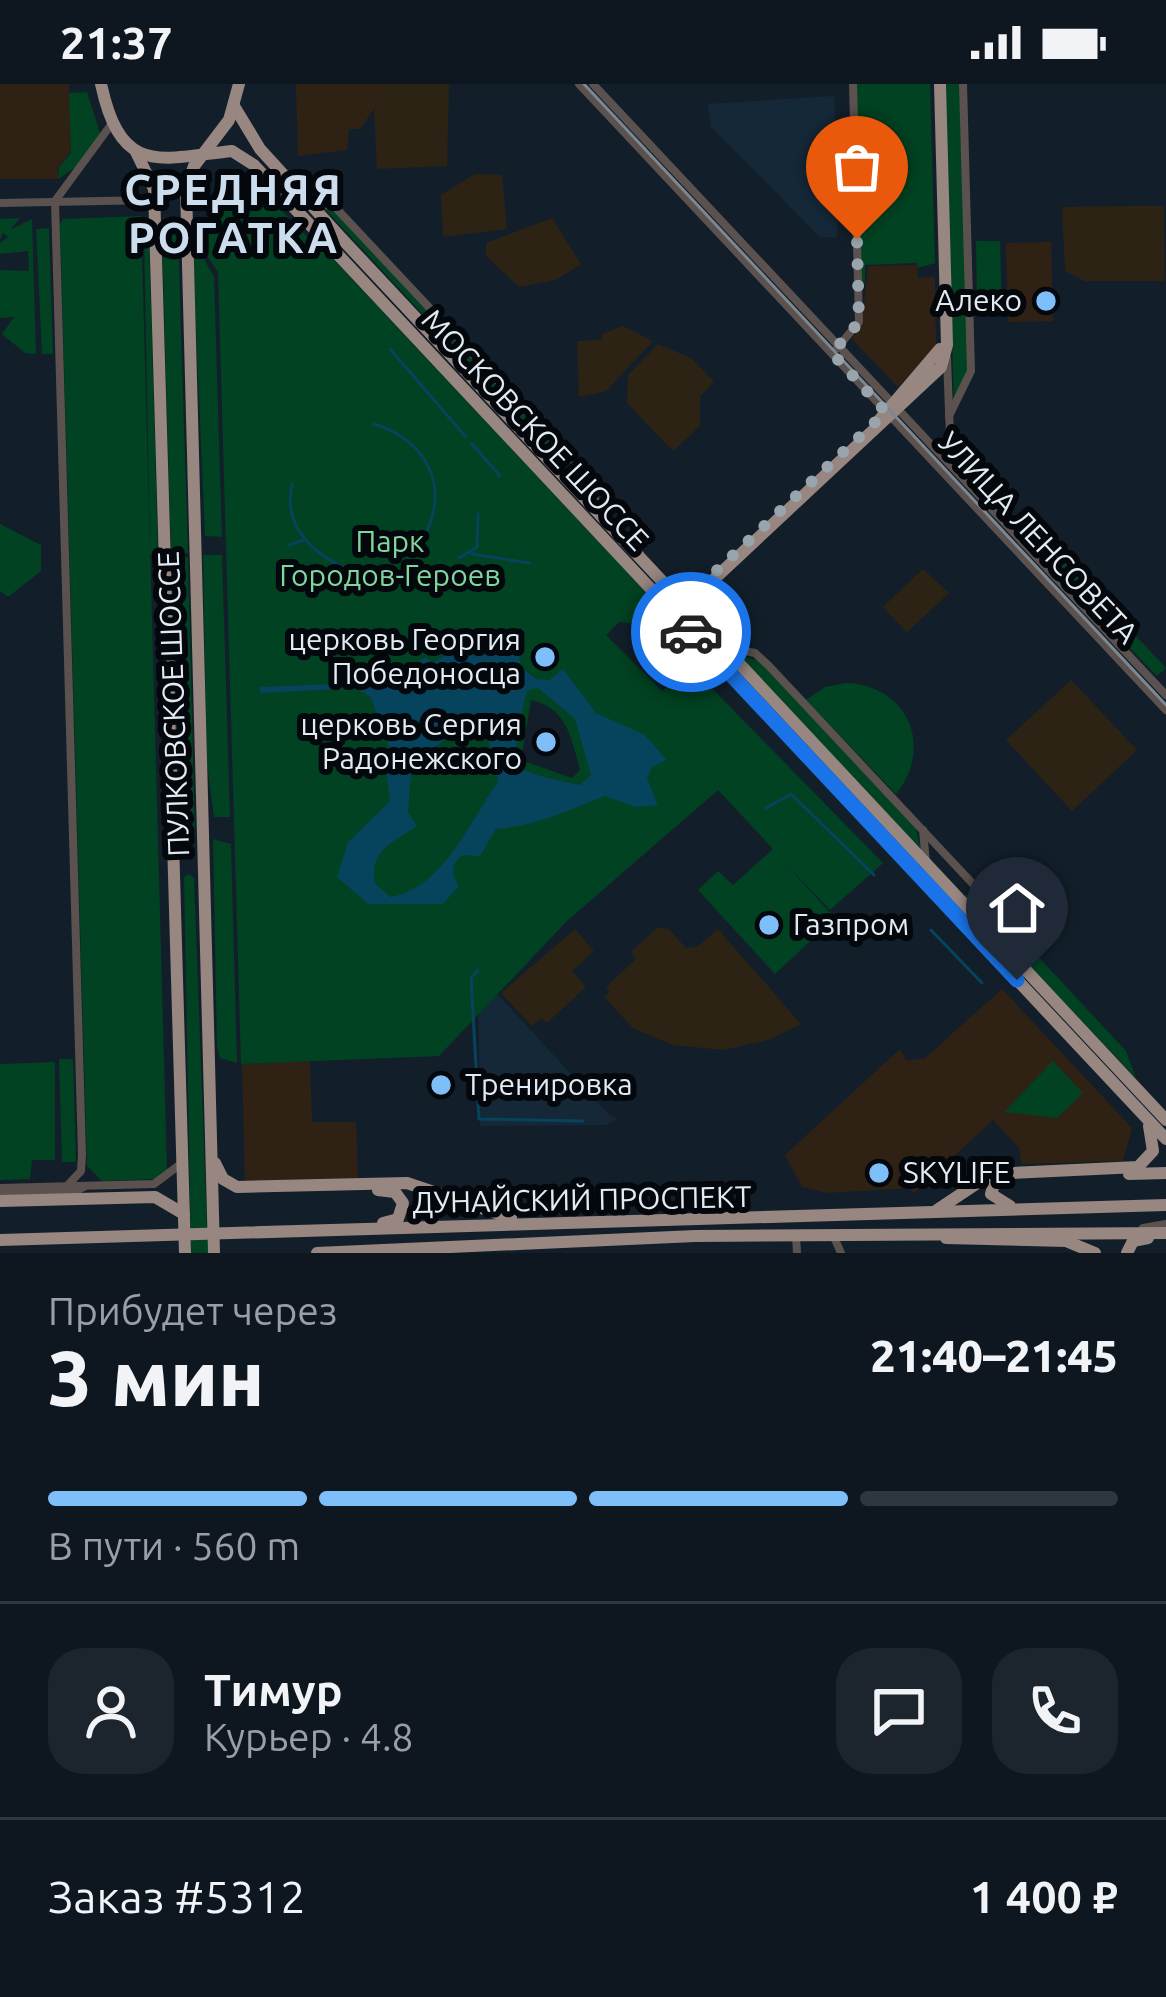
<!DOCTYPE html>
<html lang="ru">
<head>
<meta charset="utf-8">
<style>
  body { margin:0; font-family:Ubuntu,sans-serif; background:#1c242d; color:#f1f3f6; height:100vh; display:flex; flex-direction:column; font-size:45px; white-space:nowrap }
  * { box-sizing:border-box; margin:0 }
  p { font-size:39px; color:#9b9fa5 }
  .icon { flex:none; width:66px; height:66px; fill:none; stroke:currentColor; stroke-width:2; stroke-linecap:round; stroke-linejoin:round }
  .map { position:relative; height:1169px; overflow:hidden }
  .drawer { display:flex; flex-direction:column; background:#0e1720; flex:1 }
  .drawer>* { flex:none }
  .pin { position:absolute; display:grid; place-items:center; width:102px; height:102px; color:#fff; margin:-123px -51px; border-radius:50% 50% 50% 0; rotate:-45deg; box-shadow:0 0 12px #0007 }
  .pin .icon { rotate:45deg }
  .courier { position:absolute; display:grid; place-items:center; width:120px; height:120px; margin:-60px; border:9px solid #1a73e8; border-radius:50%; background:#fff; color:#222; box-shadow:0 3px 15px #0007 }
  .head em { font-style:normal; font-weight:800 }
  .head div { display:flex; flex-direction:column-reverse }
  .head { display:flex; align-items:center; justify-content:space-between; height:204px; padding:0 48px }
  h1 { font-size:78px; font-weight:800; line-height:90px }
  .bar { display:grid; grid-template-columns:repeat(4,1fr); gap:18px 12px; align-content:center; height:144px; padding:0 48px }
  .bar i { height:15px; border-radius:9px; background:#2e363e }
  .bar .active { background:#7ebef9 }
  .bar p { grid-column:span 4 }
  .line { display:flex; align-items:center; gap:30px; padding:0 48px; border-top:3px solid #2e363e }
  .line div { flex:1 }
  .round { display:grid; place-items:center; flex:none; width:126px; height:126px; border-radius:36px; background:#1c242d }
  .status { display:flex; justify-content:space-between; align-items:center; height:84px; padding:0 60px; background:#0e1720; direction:ltr }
  .status svg { height:33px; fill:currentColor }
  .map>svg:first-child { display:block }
  .commercial { fill:#2f2215 }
  .built { fill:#152837 }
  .education { fill:#2d2314 }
  .green { fill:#004221; fill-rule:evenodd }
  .water { fill:#05445c; fill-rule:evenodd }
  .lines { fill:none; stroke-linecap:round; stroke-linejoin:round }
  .stream { stroke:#05445c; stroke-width:3 }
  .minor { stroke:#5b524f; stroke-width:8 }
  .major { stroke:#988681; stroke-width:12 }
  .tram { stroke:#7c8790; stroke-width:3 }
  .done { stroke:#99a4ac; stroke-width:12; stroke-dasharray:0 21.6 }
  .route { stroke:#1a73e8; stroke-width:15 }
  .poi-dot { fill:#7ebef9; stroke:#04080d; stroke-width:4.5 }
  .labels { text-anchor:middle; stroke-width:12; stroke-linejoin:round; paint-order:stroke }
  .poi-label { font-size:30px; fill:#e2ebf2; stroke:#04080d; text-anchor:end }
  .street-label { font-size:30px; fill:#e2ebf2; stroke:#04080d }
  .park-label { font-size:30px; fill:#7fd79e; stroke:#04080d }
  .district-label { font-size:42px; font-weight:bold; letter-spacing:3px; fill:#ccdeed; stroke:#04080d }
</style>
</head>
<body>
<div class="status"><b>21:37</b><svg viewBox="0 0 49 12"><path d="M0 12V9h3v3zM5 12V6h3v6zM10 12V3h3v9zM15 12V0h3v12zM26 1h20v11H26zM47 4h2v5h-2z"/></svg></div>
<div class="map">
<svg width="1166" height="1169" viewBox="0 0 1166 1169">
  <rect width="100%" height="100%" fill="#121f2a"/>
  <!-- commercial -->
  <g class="commercial">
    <polygon points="0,0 69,0 71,67 58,84 58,95 0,95"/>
    <polygon points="296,0 391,0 360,45 349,45 347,66 298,72"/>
    <polygon points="1051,158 1053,237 1008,238 1006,159"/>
    <polygon points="917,181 918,194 935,193 936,262 898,303 852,255 862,238 868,182"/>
    <polygon points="1002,905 1132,1044 1123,1077 1022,1080 1019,1064 993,1036 914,1109 908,1104 827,1109 802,1103 785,1071 900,965 906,976 924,975"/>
    <polygon points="310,977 312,1038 356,1038 358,1095 245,1098 242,980"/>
  </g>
  <!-- built -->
  <g class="built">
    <polygon points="834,12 842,137 837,137 837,153 820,153 711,43 708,20"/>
    <polygon points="478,889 609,1031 617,1035 606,1041 480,1042"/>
  </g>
  <!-- education -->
  <g class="education">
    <polygon points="391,0 449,0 447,82 377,85 374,25"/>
    <polygon points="475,90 502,91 507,145 443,153 441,111"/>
    <polygon points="1128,122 1164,122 1165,197 1085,197 1065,187 1062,123"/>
    <polygon points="552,134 581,180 556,196 519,203 486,172 486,159"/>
    <polygon points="623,242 653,257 606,307 579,313 577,257 602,256 602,250"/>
    <polygon points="658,260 691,274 714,298 700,312 700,342 673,367 627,319 628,291"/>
    <polygon points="923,485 949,509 907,548 883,523"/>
    <polygon points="1071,596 1137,666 1072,727 1006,656"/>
    <polygon points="658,843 669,845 686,864 697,863 718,845 801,940 768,956 723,966 673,961 634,945 604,913 610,908 606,903 636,875 631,868"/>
    <polygon points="575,845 594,867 572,887 586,903 547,939 542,934 532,942 501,909"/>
  </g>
  <!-- green -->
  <g class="green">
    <polygon points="855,0 930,0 935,179 918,184 917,179 865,181 865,199 860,199 858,116 864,115 863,48 856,48"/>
    <polygon points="943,0 960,0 968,286 954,315"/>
    <polygon points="87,8 100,49 79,81 58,95 59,83 71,69 69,9"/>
    <path d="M266 110 314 160 320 161 656 519 653 523 660 532 650 541 619 538 606 551 662 607 690 582 883 779 830 826 784 778 835 834 775 890 698 806 718 787 733 801 773 765 718 706 567 837 439 972 241 980 218 188 208 173 207 119ZM531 616C567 624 571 653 580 686L572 694 521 676Z"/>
    <polygon points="324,124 337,129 588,397 591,411"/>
    <polygon points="141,132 167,1087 155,1095 102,1097 87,1082 60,141 63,135"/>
    <polygon points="20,134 10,146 32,135 36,270 25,269 2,250 14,233 0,234 0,186 29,187 28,167 0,170 0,159 8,153 3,149 0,156 0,135"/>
    <polygon points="49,144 53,270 42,270 36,145"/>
    <polygon points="178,151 188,469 171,469 162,152"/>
    <polygon points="192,151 203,152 205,177 214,193 222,453 205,452"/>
    <polygon points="144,152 149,152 158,470 150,469"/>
    <polygon points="976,157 1000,157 1002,226 977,226"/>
    <polygon points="0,440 41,461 41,487 8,513 0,507"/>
    <polygon points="1055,466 1166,584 1157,592 1045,476"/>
    <polygon points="203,471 222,471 230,733 214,733 207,680"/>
    <polygon points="171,473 188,473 195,751 179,751"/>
    <polygon points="738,571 760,577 817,637 915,741 921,765"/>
    <path d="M846 599C908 601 934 663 896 710L806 616 825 603Z"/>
    <polygon points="213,755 231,760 237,979 220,974 217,963"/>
    <polygon points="189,790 194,794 208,1169 191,1169 184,793"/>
    <polygon points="977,807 1126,967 1136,994 963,812"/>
    <polygon points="59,975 73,975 76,1078 62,1078"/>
    <polygon points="1053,977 1083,1009 1057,1034 1004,1028"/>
    <polygon points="55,978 55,1076 32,1076 30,1095 0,1096 0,980"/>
  </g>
  <!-- water -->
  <path class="water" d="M493 544C512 549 519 566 521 583L536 595 549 596 563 585 596 629 645 651 667 676 652 683 647 694 658 721 636 723 605 712C570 726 536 742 496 745L480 772 463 771C450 780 451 790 459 802L443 820H368L337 793 348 758 390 717 386 685 394 679 392 671 371 614 357 604 260 609 259 603 356 599 403 587 426 573 432 579 476 552V545ZM538 604 575 635 591 691 580 701C502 685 512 686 525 614L528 606ZM457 646 488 654 498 698C468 739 444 804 390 813L375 799C369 767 393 758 417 742L408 728 411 689C427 673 437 659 457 646Z"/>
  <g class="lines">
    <!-- stream -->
    <g class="stream">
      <polyline points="390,265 466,353"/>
      <path d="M374 340C428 356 452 406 422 456"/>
      <polyline points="471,359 500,392"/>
      <path d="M292 400C282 444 315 472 352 487"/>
      <polyline points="289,461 304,456"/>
      <polyline points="472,470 529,479"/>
      <polyline points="459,474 477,463 478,430"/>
      <polyline points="766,724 791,710 874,791"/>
      <polyline points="931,846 982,899"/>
      <polyline points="478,886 471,894 479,1035 583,1037"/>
    </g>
    <!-- minor -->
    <g class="minor">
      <polyline points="579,0 1166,626"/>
      <polyline points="593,0 1166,611"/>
      <polyline points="55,117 82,1071 81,1087 66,1103"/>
      <polyline points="55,117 113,38"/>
      <polyline points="309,118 335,123 591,396 597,423"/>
      <polyline points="0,119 153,116"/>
      <polyline points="837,264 859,238 853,0"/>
      <polyline points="947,274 951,379"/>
      <polyline points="949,332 971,287 963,0"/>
      <polyline points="729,564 755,569 769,582 987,815"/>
      <polyline points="923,746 926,779"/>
      <polyline points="0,1104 154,1100 182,1079"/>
      <polyline points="0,1110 74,1108 84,1103"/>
      <polyline points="1143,1144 1166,1140"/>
      <polyline points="833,1151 841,1169"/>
      <polyline points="796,1152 797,1169"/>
    </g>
    <!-- major -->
    <g class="major">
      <path d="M101 0C121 92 158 75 232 67L254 81 1166 1055"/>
      <polyline points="234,22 260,65 344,157 1166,1036"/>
      <polyline points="136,68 154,105 185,1169"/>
      <polyline points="876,340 940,265"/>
      <polyline points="681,526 941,283 947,261 940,0"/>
      <polyline points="215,1079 223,1095 237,1103 407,1099 511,1134"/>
      <polyline points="1129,1090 1166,1089"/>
      <polyline points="1007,1093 995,1097 991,1110 1010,1122"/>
      <polyline points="378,1106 395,1108 403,1119 398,1135 383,1139"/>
      <polyline points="0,1117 155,1113 184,1130"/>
      <polyline points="937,1126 991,1090 1138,1083 1153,1067 1149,1042"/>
      <polyline points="946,1154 1066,1157 1095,1169"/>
      <polyline points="0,1156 1166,1121"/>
      <polyline points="214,1169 186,104 194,82 229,36 239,0"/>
      <polyline points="317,1169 695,1152 1166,1149"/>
      <polyline points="1127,1169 1133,1157 1148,1154"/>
    </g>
    <!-- tram -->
    <polyline class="tram" points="584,0 1166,621"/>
  </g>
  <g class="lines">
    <!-- done -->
    <polyline class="done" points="691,548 674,530 682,519 886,328 832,269 859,238 857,155"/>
    <!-- route -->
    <polyline class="route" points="691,548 1017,896"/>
  </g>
  <!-- markers -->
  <g class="poi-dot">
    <circle cx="1046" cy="217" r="12"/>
    <circle cx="545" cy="573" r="12"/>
    <circle cx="546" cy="658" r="12"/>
    <circle cx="769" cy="841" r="12"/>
    <circle cx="441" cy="1001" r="12"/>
    <circle cx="879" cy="1089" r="12"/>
  </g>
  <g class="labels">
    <!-- poi labels -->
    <g class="poi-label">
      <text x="1022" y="227">Алеко</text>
      <text x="521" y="566">церковь Георгия<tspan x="521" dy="34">Победоносца</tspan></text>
      <text x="522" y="651">церковь Сергия<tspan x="522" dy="34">Радонежского</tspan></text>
      <text x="793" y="851" text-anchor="start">Газпром</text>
      <text x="465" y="1011" text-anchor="start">Тренировка</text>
      <text x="903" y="1099" text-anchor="start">SKYLIFE</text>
    </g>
    <!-- street labels -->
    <g class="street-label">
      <text transform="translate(535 346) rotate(47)" y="10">МОСКОВСКОЕ ШОССЕ</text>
      <text transform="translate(1038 454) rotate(47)" y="10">УЛИЦА ЛЕНСОВЕТА</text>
      <text transform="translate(174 620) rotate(-92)" y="10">ПУЛКОВСКОЕ ШОССЕ</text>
      <text transform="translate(582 1116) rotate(-1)" y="10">ДУНАЙСКИЙ ПРОСПЕКТ</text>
    </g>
    <!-- park labels -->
    <g class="park-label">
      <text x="390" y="468">Парк<tspan x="390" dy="34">Городов-Героев</tspan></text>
    </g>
    <!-- district labels -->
    <g class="district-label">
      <text x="234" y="121">СРЕДНЯЯ<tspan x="234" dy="48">РОГАТКА</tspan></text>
    </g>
  </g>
</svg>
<div class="pin" style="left:857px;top:155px;background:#ea580c"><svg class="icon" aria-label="bag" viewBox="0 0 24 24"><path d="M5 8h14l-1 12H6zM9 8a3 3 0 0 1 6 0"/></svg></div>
<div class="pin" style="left:1017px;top:896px;background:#1f2937"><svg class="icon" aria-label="home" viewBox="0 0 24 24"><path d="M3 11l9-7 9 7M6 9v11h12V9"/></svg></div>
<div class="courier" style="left:691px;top:548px"><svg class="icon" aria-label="car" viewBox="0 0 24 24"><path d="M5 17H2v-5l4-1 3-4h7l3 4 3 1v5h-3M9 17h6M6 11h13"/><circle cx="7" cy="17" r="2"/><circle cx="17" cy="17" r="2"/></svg></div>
</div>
<section class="drawer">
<div class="head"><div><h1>3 мин</h1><p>Прибудет через</p></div><em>21:40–21:45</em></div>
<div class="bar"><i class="active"></i><i class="active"></i><i class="active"></i><i></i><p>В пути · 560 m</p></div>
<div class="line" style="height:216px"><a class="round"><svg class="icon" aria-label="person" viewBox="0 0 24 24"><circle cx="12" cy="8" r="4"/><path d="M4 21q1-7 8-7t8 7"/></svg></a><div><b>Тимур</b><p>Курьер · 4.8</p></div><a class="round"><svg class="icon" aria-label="chat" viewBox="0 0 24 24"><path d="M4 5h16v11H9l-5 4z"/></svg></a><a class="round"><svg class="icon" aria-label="phone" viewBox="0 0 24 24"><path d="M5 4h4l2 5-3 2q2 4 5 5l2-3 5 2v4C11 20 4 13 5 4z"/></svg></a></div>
<div class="line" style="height:156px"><div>Заказ #5312</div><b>1 400 ₽</b></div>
</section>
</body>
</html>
